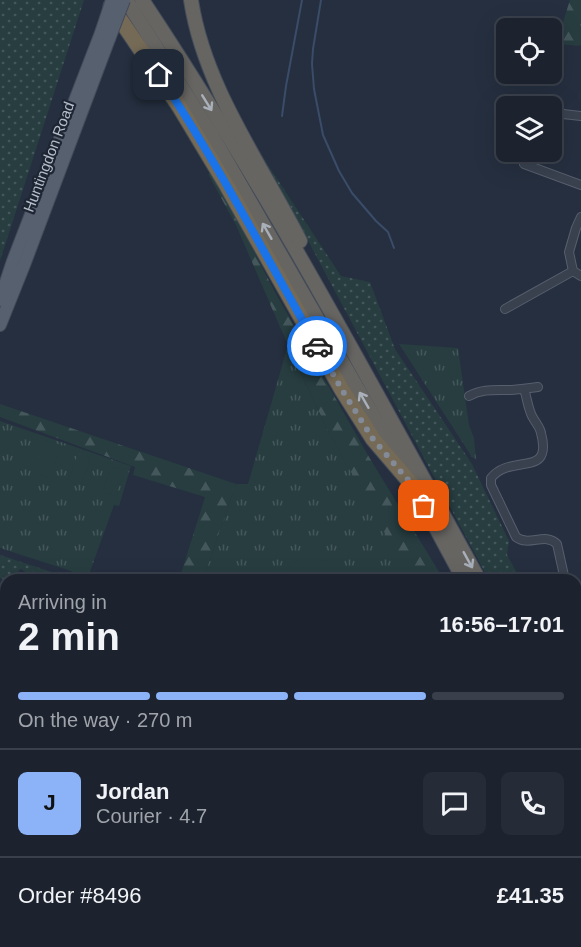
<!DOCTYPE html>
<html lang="en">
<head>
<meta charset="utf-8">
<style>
  body { margin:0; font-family:Helvetica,sans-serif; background:#252b37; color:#f1f3f6; height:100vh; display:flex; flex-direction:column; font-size:22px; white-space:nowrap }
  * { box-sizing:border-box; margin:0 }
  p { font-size:20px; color:#a0a4aa }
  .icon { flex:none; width:33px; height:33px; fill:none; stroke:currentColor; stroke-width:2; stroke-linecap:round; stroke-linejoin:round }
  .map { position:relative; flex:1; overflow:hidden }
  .panel { position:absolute; left:0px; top:574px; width:582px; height:374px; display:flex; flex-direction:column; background:#1c232f; border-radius:18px 18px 0 0; box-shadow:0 6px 24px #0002,0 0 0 2px #3a404b }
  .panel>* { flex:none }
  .controls { position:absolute; left:496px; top:18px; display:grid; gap:12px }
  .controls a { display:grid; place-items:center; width:66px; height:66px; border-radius:9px; background:#1c232f; box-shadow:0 6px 24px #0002,0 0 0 2px #3a404b; font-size:30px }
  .pin { position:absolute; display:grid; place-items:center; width:51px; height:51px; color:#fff; margin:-26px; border-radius:12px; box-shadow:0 3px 9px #0006 }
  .courier { position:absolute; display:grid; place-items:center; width:60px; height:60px; margin:-30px; border:4px solid #1a73e8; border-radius:50%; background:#fff; color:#222; box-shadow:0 2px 8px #0007 }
  .summary em { font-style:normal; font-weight:800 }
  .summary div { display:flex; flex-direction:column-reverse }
  .summary { display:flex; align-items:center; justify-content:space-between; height:102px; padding:0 18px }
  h1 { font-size:39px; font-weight:800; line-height:45px }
  .bar { display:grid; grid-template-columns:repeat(4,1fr); gap:9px 6px; align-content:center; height:72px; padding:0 18px }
  .bar i { height:8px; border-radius:4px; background:#3a404b }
  .bar .on { background:#8cb3f8 }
  .bar p { grid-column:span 4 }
  .line { display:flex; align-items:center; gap:15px; padding:0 18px; border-top:2px solid #3a404b }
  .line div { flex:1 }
  .round { display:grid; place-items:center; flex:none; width:63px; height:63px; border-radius:9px; background:#252b37 }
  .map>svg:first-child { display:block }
  .grass { fill:url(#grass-dots) }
  .forest { fill:url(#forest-firs) }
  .park { fill:url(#park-tufts) }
  .garden { fill:#273d40 }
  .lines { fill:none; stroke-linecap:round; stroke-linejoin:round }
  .stream { stroke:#3a4c68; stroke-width:2 }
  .minor-casing { stroke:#575f6d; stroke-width:10 }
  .tertiary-casing { stroke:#575f6d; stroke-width:13 }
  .primary-casing { stroke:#424a58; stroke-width:14 }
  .trunk-casing { stroke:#444c5a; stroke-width:16 }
  .motorway-casing { stroke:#444c5a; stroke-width:17 }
  .minor { stroke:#39414f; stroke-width:8 }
  .tertiary { stroke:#39414f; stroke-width:10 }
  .primary { stroke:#57606f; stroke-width:12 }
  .trunk { stroke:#666562; stroke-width:14 }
  .motorway { stroke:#756a56; stroke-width:15 }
  .primary-bridge-casing { stroke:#424a58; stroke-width:14; stroke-linecap:butt }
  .primary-bridge { stroke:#57606f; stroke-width:12 }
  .oneway { stroke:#a9b0ba }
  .done { stroke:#838b99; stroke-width:6; stroke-dasharray:0 10.8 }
  .route { stroke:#1a73e8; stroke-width:8 }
  .labels { text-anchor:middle; stroke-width:4.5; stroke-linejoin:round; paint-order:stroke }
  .street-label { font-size:15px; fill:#b5bdca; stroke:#1e2634 }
</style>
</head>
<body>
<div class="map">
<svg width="581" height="947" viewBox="0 0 581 947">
  <defs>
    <pattern id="grass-dots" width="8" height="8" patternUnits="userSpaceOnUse" patternTransform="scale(1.5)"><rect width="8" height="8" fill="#273d40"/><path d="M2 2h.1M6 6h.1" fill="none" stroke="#44575a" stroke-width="1.8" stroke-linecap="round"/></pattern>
    <pattern id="forest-firs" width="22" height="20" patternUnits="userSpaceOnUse" patternTransform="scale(1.5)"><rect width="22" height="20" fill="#273d40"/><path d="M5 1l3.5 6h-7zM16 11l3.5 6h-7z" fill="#44575a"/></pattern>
    <pattern id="park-tufts" width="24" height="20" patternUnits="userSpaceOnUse" patternTransform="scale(1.5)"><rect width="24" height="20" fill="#273d40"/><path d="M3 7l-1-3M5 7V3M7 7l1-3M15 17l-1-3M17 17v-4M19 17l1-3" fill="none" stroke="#44575a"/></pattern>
  </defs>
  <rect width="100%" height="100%" fill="#252f3f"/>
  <!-- grass -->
  <g class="grass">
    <polygon points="0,0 84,0 0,261"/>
    <polygon points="266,162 341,276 370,282 395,349 472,464 509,541 507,555 521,580 489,580"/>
    <path d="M0 555 70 578 73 580C51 581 38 581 21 569L19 570 16 580H7L0 578Z"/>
  </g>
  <!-- forest -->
  <g class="forest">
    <polygon points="570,0 581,0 581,45 579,46 559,44 562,25"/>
    <polygon points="213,173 276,294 369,457 444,580 411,580 403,567 326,427 280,327 236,225 208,174"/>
    <polygon points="0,404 236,484 203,580 179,580 205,497 133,475 135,467 0,417"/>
    <polygon points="0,876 6,878 6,942 54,942 50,947 0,947"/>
  </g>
  <!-- park -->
  <g class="park">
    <polygon points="399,344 458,348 469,425 474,438 476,459 472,457"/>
    <polygon points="288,345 326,427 411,580 203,580 236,484 248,484"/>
    <polygon points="0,421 131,466 119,506 114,505 87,580 81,580 80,577 71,571 0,548"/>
  </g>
  <!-- garden -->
  <g class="garden">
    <polygon points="44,440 61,445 50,478 33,472"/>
    <polygon points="78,454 91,458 81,485 68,481"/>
    <polygon points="111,466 125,470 116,496 103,492"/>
    <polygon points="315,549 338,580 270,580"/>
  </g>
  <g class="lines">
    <!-- stream -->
    <g class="stream">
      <polyline points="321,0 313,49 312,64 314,89 323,135 339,171 352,193 376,221 388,232 394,248"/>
      <polyline points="282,116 286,86 302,0"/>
    </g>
    <defs>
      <g id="minor">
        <polyline points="563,114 581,116"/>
        <polyline points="524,164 581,185"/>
        <polyline points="581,217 576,228 569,252 573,271 581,276"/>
        <polyline points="505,309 573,271"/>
        <path d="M524 389C527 398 528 408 532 416 535 422 540 427 541 433 553 479 511 453 491 478V485L516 537C529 547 545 532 557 544L565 580"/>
        <path d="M469 396C481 389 494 390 508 390 518 390 528 388 538 387"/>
        <polyline points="576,624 581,660"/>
        <polyline points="388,942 405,947"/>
        <polyline points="200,947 201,942"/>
        <polyline points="303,947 304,942"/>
      </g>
      <g id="tertiary">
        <polyline points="576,675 581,674"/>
        <polyline points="56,947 59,942"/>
      </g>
      <g id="primary">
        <polyline points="0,300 13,261 101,33"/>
        <polyline points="0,325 24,265 109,39"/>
      </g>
      <g id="trunk">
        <polyline points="126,0 210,132 414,487 464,580"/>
        <path d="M142 0C266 186 371 384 479 580"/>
        <path d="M191 0C204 87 261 164 300 241"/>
        <polyline points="576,758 581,767"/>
        <polyline points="576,787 581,796"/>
      </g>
      <polyline id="motorway" points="111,6 179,106 227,186 342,390 373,439 414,487"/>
    </defs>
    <!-- minor casing -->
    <use href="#minor" class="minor-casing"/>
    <!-- tertiary casing -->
    <use href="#tertiary" class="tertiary-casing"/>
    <!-- primary casing -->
    <use href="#primary" class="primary-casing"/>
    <!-- trunk casing -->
    <use href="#trunk" class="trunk-casing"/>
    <!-- motorway casing -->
    <use href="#motorway" class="motorway-casing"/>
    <!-- minor -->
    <use href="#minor" class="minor"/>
    <!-- tertiary -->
    <use href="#tertiary" class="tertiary"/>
    <!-- primary -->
    <use href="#primary" class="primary"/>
    <!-- trunk -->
    <use href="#trunk" class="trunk"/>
    <!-- motorway -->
    <use href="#motorway" class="motorway"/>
    <defs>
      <g id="primary-bridge">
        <polyline points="101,33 112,0"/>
        <polyline points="109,39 124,0"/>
      </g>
    </defs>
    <!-- primary-bridge casing -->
    <use href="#primary-bridge" class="primary-bridge-casing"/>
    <!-- primary-bridge -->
    <use href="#primary-bridge" class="primary-bridge"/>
  </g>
  <!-- one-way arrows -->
  <defs><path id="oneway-shaft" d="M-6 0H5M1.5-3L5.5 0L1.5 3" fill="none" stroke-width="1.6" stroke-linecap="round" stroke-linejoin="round" transform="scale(1.5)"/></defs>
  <g class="oneway">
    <use href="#oneway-shaft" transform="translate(207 103) rotate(58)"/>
    <use href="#oneway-shaft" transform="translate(267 231) rotate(-120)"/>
    <use href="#oneway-shaft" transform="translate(364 400) rotate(-120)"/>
    <use href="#oneway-shaft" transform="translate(468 560) rotate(61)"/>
  </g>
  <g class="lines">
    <!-- done -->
    <polyline class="done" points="317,346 342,390 373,439 414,487 424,506"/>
    <!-- route -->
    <path class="route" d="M159 75C217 162 265 255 317 346"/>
  </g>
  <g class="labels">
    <!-- street labels -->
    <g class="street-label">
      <text transform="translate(49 157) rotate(-69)" y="5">Huntingdon Road</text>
    </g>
  </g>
</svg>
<div class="controls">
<a><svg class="icon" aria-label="locate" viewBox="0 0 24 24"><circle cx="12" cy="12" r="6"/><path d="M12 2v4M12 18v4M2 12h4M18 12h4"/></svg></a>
<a><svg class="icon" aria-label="layers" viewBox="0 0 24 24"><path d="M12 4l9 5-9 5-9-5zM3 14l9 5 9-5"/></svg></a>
</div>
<div class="pin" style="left:424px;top:506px;background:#ea580c"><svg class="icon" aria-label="bag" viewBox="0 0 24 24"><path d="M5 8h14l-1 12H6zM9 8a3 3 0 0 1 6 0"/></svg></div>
<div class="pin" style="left:159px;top:75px;background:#1f2937"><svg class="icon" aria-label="home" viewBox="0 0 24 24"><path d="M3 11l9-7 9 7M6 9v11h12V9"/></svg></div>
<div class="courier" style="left:317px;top:346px"><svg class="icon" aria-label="car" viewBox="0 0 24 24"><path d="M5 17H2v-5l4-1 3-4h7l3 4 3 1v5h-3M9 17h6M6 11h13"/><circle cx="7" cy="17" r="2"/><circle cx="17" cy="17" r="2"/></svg></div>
<section class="panel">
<div class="summary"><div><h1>2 min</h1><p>Arriving in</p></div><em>16:56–17:01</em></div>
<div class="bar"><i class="on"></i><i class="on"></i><i class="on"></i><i></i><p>On the way · 270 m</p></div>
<div class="line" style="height:108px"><b class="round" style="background:#8cb3f8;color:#111">J</b><div><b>Jordan</b><p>Courier · 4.7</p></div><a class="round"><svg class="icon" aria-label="chat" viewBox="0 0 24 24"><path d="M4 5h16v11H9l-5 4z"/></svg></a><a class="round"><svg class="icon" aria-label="phone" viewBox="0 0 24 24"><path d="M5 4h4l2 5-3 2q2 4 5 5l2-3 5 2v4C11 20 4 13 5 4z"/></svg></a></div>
<div class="line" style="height:78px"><div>Order #8496</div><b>£41.35</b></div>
</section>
</div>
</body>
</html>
